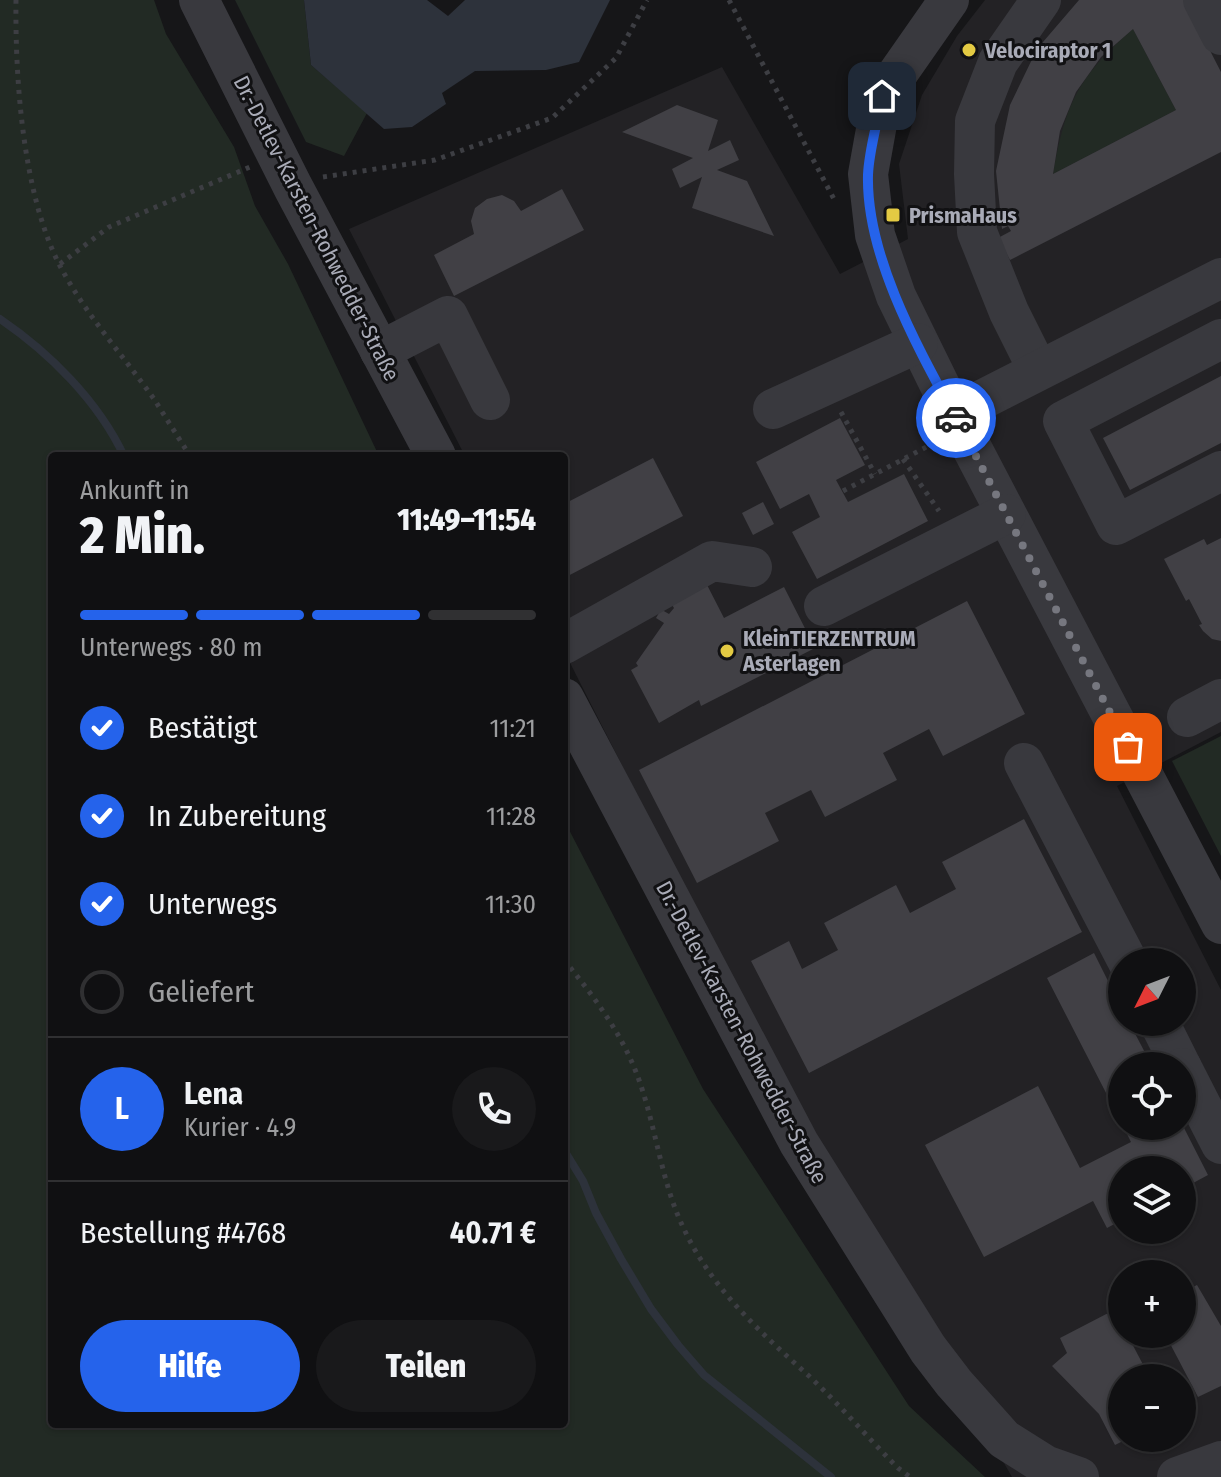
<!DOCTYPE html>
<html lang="de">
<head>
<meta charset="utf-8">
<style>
  body { margin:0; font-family:"Fira Sans Condensed",sans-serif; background:#19191b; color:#f1f3f6; height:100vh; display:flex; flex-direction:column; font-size:30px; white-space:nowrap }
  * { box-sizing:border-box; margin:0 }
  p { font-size:26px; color:#9c9d9f }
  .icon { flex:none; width:44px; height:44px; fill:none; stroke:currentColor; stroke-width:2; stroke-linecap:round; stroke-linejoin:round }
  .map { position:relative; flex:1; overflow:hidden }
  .panel { position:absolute; left:48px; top:452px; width:520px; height:976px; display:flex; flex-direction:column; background:#101012; border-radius:8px; box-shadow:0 2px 6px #0004,0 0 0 2px #303032 }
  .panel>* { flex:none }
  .needle { width:52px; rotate:228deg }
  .fabs { position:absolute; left:1108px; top:948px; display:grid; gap:16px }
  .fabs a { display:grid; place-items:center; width:88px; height:88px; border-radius:50%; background:#101012; box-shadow:0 2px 6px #0004,0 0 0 2px #303032; font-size:40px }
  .pin { position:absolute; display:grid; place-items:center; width:68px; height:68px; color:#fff; margin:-34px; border-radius:16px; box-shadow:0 4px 12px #0006 }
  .courier { position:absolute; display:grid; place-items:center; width:80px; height:80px; margin:-40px; border:6px solid #2563eb; border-radius:50%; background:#fff; color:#222; box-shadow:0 2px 10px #0007 }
  .overview em { font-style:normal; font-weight:800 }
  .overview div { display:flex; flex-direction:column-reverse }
  .overview { display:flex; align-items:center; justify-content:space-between; height:136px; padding:0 32px }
  h1 { font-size:52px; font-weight:800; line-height:60px }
  .bar { display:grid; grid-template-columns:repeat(4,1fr); gap:12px 8px; align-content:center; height:96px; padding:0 32px }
  .bar i { height:10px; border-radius:6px; background:#303032 }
  .bar .active { background:#2563eb }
  .bar p { grid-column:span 4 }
  .line { display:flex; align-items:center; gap:20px; padding:0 32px; border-top:2px solid #303032 }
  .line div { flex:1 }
  .round { display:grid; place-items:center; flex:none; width:84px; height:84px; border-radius:42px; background:#19191b }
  ol { padding:0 32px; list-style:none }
  li { display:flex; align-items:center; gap:24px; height:88px }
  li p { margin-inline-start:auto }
  li .icon { padding:8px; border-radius:50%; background:#2563eb; color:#fff; stroke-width:4 }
  li:last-child { color:#9c9d9f }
  li i { width:44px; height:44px; border:4px solid #303032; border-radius:50% }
  .button { display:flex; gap:16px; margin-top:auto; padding:16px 32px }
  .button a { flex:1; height:92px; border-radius:48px; background:#2563eb; color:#fff; font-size:32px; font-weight:800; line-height:92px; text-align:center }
  .button a+a { background:#19191b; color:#f1f3f6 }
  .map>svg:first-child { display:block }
  .built { fill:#232225; fill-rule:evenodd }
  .green { fill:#222a24 }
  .water { fill:#2d323b }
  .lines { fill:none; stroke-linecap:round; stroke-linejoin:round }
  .stream { stroke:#2d323b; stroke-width:8 }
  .building { fill:#414045; fill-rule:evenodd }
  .path { stroke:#3d3e43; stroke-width:5; stroke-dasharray:4 6; stroke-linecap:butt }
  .minor { stroke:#39393e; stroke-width:40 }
  .done { stroke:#76777f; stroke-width:8; stroke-dasharray:0 14.4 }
  .route { stroke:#2563eb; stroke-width:10 }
  .poi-dot { fill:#e3ca43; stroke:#111113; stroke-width:3 }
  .labels { text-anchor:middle; stroke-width:6; stroke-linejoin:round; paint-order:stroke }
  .poi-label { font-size:22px; font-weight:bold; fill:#a9abb7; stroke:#111113; text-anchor:start }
  .street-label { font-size:22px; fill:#a9abb7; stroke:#111113 }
</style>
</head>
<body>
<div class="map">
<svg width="1221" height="1477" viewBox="0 0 1221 1477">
  <rect width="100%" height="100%" fill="#161618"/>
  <!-- built -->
  <path class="built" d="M985 0H1221V732L1117 786 1221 990V1477H1012L768 1053 564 651V456H465L349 229 722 67 840 274 908 239 899 164 922 95 957 36ZM1122 962H1182V1022H1122ZM1122 1066H1182V1126H1122ZM1122 1170H1182V1230H1122ZM1122 1274H1182V1334H1122ZM1122 1378H1182V1438H1122Z"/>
  <!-- green -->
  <g class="green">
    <polygon points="0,0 154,0 166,34 234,147 255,206 288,264 379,456 52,456 52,1424 564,1424 564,820 703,1089 909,1406 985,1477 0,1477"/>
    <polygon points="235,0 304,0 311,65 367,113 344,156 306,142"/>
    <path d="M1133 29 1176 110 1053 174C1065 103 1079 76 1133 29Z"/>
    <polygon points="1221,736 1221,856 1172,761"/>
  </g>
  <!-- water -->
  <polygon class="water" points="304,0 427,0 448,16 465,0 610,0 579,62 546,70 475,71 442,93 446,104 412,127 384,129 311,65"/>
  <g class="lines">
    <!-- stream -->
    <g class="stream">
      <path d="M0 319C50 353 98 401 124 456"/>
      <polyline points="564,1150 583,1181 596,1213 621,1259 651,1309 678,1345 704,1375 831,1477"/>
    </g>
  </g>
  <!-- building -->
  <g class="building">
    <path d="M1079 0H1184L1221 72V152L1010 260 998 238 1011 231 1008 226 1002 229 996 171 1010 105 1037 49ZM1133 29 1176 110 1053 174 1060 131 1076 92 1101 57Z"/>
    <polygon points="677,105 718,120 708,151 730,140 739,160 717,170 747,181 774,236 692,208 702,177 680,188 672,169 693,158 622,132"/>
    <polygon points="562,189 584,230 454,296 434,255 474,234 471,221 475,208 487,199 502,195 514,201 521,211"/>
    <polygon points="1221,376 1221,443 1130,490 1103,438"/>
    <polygon points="840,418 865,465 836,480 848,502 904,474 928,521 817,579 792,532 820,517 809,494 780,509 756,462"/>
    <polygon points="653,458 683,516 564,578 564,504"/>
    <polygon points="763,502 774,524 753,535 742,513"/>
    <polygon points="1221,538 1221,641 1212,639 1203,631 1199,625 1202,624 1189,599 1186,601 1164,559 1204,539 1207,545"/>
    <polygon points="705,581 724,618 784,587 815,648 701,706 699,700 659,723 631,670 638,666 636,663 664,623 656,618 659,613 662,610 669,614 674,608 669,600"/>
    <polygon points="967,601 1025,714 943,756 929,729 883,753 897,780 825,817 811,790 765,813 779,841 697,883 639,770"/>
    <polygon points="1024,819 1082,932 809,1073 751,961 789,941 802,969 838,950 824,923 896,885 910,913 956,889 942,862"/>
    <polygon points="1094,953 1122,1009 1122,1022 1129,1022 1152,1066 1122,1066 1122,1124 1047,978"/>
    <polygon points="1038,1086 1080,1168 1131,1142 1123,1126 1183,1126 1208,1175 1182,1189 1182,1170 1122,1170 1122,1220 1107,1228 1093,1201 984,1257 925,1145"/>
    <polygon points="1197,1285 1221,1326 1221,1386 1198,1397 1165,1334 1182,1334 1182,1293"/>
    <polygon points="1114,1310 1122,1325 1122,1334 1127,1334 1150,1378 1122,1378 1122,1438 1129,1438 1115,1445 1099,1414 1052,1366 1067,1353 1060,1338"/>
  </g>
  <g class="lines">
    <!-- path -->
    <g class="path">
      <path d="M16 0C15 80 23 193 59 264 85 314 122 354 154 399 166 418 178 437 190 456"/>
      <polyline points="729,0 836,203"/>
      <polyline points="323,177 435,160 552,118 616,58 647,0"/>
      <polyline points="60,264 109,227 250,167"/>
      <polyline points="841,412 875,474"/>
      <polyline points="903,459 939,511"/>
      <polyline points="843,491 932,444"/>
      <path d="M564 960C592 994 620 1031 636 1072 656 1123 660 1180 684 1229 712 1289 761 1333 809 1376 840 1405 868 1438 898 1468L910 1477"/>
    </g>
    <!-- minor -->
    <g class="minor">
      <polyline points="199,0 293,187 436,456"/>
      <polyline points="949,0 882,96 868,174 875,235 896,296 952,410 1221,924"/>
      <polyline points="1203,0 1221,35"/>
      <polyline points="1221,339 1063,421 1116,525 1221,471"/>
      <polyline points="380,351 448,316 490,400"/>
      <polyline points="1038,370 1009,312 977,232 974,174 975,121 998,62 1041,0"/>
      <polyline points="773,409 918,343"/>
      <polyline points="954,414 1221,278"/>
      <polyline points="824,606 1006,514"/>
      <polyline points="564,644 712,561 752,567"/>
      <polyline points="564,698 799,1143 928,1349 954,1383 1004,1439 1045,1465 1079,1477"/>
      <polyline points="1187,717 1221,699"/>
      <polyline points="1024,763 1128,962"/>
      <polyline points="1159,1022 1181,1066"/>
      <polyline points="1182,1068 1221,1144"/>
      <polyline points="1177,1477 1221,1461"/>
    </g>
  </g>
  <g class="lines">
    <!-- done -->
    <polyline class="done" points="956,418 1128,747"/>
    <!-- route -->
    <path class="route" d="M882 96C878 122 869 149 868 175 866 256 918 348 956 418"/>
  </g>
  <!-- markers -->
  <g class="poi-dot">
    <circle cx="969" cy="50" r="8"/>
    <rect x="885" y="207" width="16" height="16" rx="4"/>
    <circle cx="727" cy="651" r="8"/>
  </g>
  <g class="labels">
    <!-- poi labels -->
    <g class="poi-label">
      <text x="985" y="58">Velociraptor 1</text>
      <text x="909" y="223">PrismaHaus</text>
      <text x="743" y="646">KleinTIERZENTRUM<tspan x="743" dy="25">Asterlagen</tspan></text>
    </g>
    <!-- street labels -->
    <g class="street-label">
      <text transform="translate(317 228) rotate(63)" y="8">Dr.-Detlev-Karsten-Rohwedder-Straße</text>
      <text transform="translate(742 1032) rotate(62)" y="8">Dr.-Detlev-Karsten-Rohwedder-Straße</text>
    </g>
  </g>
</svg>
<div class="fabs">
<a><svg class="needle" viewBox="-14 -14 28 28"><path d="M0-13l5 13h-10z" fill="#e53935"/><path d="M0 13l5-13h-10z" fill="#9c9d9f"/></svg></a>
<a><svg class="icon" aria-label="locate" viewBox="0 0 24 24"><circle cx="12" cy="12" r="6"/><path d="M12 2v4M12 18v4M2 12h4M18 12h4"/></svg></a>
<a><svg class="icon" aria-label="layers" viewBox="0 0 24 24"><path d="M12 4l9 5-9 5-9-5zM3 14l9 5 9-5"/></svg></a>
<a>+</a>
<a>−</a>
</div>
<div class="pin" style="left:1128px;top:747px;background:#ea580c"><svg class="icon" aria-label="bag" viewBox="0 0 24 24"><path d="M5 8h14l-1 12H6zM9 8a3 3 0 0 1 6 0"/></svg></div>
<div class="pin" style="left:882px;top:96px;background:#1f2937"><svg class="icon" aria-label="home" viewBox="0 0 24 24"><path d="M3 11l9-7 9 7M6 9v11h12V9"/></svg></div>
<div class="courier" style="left:956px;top:418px"><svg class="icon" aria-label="car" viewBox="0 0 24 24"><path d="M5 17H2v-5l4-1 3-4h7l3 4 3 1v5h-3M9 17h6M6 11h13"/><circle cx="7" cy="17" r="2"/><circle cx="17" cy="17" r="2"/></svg></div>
<section class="panel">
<div class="overview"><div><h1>2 Min.</h1><p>Ankunft in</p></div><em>11:49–11:54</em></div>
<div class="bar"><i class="active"></i><i class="active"></i><i class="active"></i><i></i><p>Unterwegs · 80 m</p></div>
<ol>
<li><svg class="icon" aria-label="check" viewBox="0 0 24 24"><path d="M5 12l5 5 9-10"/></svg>Bestätigt<p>11:21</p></li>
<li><svg class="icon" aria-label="check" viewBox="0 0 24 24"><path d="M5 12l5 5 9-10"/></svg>In Zubereitung<p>11:28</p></li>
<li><svg class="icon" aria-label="check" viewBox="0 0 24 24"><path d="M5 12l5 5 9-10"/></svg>Unterwegs<p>11:30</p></li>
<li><i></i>Geliefert</li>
</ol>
<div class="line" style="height:144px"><b class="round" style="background:#2563eb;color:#fff">L</b><div><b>Lena</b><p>Kurier · 4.9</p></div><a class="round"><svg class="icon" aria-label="phone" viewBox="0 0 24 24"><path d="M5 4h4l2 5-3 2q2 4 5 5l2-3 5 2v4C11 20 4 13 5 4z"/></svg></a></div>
<div class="line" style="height:104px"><div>Bestellung #4768</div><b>40.71 €</b></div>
<div class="button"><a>Hilfe</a><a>Teilen</a></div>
</section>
</div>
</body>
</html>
